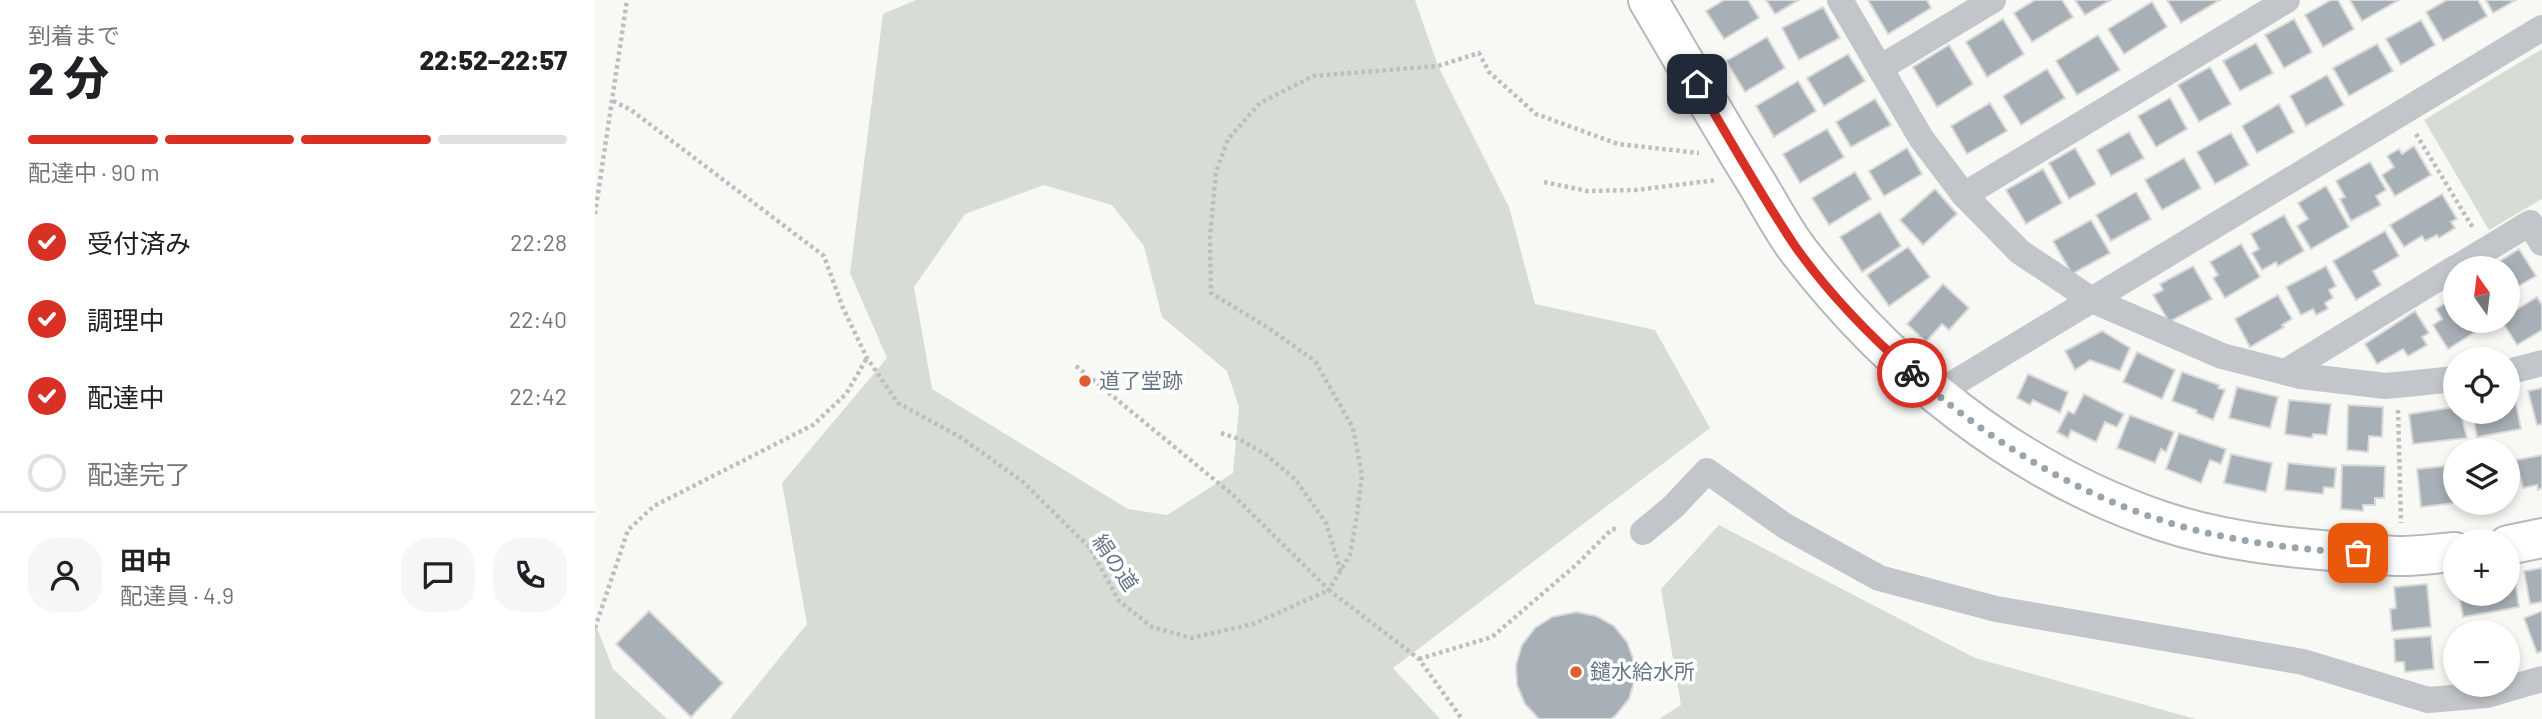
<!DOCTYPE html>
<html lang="ja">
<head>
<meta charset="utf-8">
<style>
  body { margin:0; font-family:Barlow,"Noto Sans JP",sans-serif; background:#f6f6f6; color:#202124; height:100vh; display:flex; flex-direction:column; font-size:26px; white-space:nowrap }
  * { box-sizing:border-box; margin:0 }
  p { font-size:23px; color:#757577 }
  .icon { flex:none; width:38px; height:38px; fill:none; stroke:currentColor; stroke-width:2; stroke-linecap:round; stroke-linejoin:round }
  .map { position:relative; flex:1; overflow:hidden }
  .details { display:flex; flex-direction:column; background:#fff; width:595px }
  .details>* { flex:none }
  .needle { width:46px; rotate:346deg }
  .buttons { position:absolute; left:1848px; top:256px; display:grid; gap:14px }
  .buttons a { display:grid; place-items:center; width:77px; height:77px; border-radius:50%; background:#fff; box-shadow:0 4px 10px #0003; font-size:35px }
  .pin { position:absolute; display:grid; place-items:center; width:60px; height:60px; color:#fff; margin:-30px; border-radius:14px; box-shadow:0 4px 10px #0006 }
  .courier { position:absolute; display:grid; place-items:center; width:70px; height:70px; margin:-35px; border:5px solid #d93025; border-radius:50%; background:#fff; color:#222; box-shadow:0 2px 9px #0007 }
  .summary em { font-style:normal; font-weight:800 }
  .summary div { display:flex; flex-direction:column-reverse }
  .summary { display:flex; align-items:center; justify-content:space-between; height:119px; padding:0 28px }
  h1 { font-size:46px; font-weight:800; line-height:52px }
  .bar { display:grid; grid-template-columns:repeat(4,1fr); gap:10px 7px; align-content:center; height:84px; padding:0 28px }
  .bar i { height:9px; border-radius:5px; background:#e0e0e0 }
  .bar .on { background:#d93025 }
  .bar p { grid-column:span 4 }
  .line { display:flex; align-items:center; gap:18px; padding:0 28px; border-top:2px solid #e0e0e0 }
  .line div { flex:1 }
  .round { display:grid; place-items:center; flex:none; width:74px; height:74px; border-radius:28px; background:#f6f6f6 }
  ol { padding:0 28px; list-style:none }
  li { display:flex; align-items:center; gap:21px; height:77px }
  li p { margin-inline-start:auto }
  li .icon { padding:7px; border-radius:50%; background:#d93025; color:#fff; stroke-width:4 }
  li:last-child { color:#757577 }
  li i { width:38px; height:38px; border:4px solid #e0e0e0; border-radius:50% }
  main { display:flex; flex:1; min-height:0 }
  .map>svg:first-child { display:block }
  .green { fill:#d7ddd5; fill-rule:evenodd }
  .building { fill:#a8b0b7; stroke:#dadad8; stroke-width:2 }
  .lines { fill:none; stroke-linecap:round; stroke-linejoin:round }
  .secondary-casing { stroke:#b4b9be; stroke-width:42 }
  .path { stroke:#bcbec1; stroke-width:4.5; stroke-dasharray:3.5 3.5; stroke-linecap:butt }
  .street { stroke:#c2c5c9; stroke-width:26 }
  .secondary { stroke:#fff; stroke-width:38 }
  .done { stroke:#9aa4ad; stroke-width:7; stroke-dasharray:0 12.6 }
  .route { stroke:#d93025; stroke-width:9 }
  .poi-dot { fill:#de5e2f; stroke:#fff; stroke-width:2.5 }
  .labels { text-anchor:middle; stroke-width:7; stroke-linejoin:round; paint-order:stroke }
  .poi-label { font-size:21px; fill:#687786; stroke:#fff; text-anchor:start }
  .street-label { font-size:21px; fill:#687786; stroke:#fff }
</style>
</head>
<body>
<main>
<section class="details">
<div class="summary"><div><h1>2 分</h1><p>到着まで</p></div><em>22:52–22:57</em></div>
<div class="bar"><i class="on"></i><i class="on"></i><i class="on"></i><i></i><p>配達中 · 90 m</p></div>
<ol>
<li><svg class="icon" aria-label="check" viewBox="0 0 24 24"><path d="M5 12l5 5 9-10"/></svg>受付済み<p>22:28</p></li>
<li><svg class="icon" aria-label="check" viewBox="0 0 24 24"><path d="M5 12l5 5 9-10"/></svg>調理中<p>22:40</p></li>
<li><svg class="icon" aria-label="check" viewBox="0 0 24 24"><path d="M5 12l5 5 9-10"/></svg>配達中<p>22:42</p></li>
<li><i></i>配達完了</li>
</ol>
<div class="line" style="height:126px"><a class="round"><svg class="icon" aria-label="person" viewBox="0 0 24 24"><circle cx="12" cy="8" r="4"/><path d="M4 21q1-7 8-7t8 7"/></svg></a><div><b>田中</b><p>配達員 · 4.9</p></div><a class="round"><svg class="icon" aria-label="chat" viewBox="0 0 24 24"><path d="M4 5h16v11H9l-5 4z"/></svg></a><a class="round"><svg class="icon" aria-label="phone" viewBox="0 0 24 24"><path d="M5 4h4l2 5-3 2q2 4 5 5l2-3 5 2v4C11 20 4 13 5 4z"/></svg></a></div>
</section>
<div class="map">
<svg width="1947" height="719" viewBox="0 0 1947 719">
  <rect width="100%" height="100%" fill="#f8f8f5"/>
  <!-- green -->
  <g class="green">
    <path d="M321 0H820L843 66 914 207 940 304 1060 330 1115 428 798 668 845 719H135L212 624 187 483 292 358 255 273 288 14ZM449 185 517 205 549 246 567 317 632 371 644 407 638 473 572 515 533 509 337 389 319 287 370 214Z"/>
    <polygon points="1947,49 1947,199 1894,230 1829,120"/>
    <polygon points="1124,525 1380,658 1601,719 1064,719 1086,705 1066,589"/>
    <polygon points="0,623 18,669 72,719 0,719"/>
  </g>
  <!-- building -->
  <g class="building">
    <polygon points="1129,0 1153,0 1164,18 1129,39 1111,11"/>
    <polygon points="1171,0 1204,0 1180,14"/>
    <polygon points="1273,0 1332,0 1336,8 1293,34"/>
    <polygon points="1440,0 1467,0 1478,17 1437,42 1419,13"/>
    <polygon points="1480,0 1516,0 1490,15"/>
    <polygon points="1572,0 1625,0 1586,23"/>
    <polygon points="1736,0 1743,0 1759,29 1728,47 1710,15"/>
    <polygon points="1755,0 1804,0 1767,21"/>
    <polygon points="1852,0 1883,0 1892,16 1848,41 1831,12"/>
    <polygon points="1891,0 1921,0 1898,13"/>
    <polygon points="1557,2 1572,27 1529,54 1513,29"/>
    <polygon points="1228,7 1245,38 1204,60 1187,28"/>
    <polygon points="1408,19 1429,54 1392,77 1371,42"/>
    <polygon points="1699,19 1717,52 1689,68 1670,35"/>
    <polygon points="1826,20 1840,45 1806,65 1791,39"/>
    <polygon points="1503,35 1525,70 1482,95 1461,61"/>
    <polygon points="1172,37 1190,68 1150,92 1131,61"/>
    <polygon points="1661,43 1678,73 1645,91 1628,61"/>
    <polygon points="1782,44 1798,71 1754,96 1738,68"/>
    <polygon points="1354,45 1378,84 1342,107 1318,67"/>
    <polygon points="1253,54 1270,81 1229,106 1212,78"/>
    <polygon points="1615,67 1636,104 1604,122 1583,85"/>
    <polygon points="1452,69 1470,98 1426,125 1408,96"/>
    <polygon points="1732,75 1749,105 1711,126 1695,96"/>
    <polygon points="1203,81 1221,111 1179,137 1161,106"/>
    <polygon points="1575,98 1592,129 1561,147 1543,116"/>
    <polygon points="1280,99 1296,125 1256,147 1241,122"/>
    <polygon points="1395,103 1412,131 1372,154 1356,126"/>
    <polygon points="1684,104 1699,132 1662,153 1647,126"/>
    <polygon points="1232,129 1249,157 1205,183 1188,154"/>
    <polygon points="1534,132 1549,158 1516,176 1502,150"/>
    <polygon points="1636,133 1654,165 1620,184 1602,152"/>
    <polygon points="1819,146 1836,175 1800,196 1787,175 1799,167 1792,156 1804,149 1807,154"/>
    <polygon points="1312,148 1327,174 1289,196 1274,171"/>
    <polygon points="1480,148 1501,184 1474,199 1454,163"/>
    <polygon points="1589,158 1606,188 1567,210 1550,180"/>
    <polygon points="1775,162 1791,190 1781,196 1786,205 1756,221 1745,199 1750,197 1741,181"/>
    <polygon points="1448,169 1467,203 1431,224 1411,190"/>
    <polygon points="1260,172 1276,199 1234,225 1217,198"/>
    <polygon points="1731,186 1754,227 1716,249 1702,226 1713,219 1703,203"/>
    <polygon points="1340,189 1362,214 1328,245 1305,220"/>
    <polygon points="1541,192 1556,219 1516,241 1501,215"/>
    <polygon points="1847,194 1862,219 1856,222 1860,228 1844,238 1842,235 1830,241 1827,236 1809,247 1795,225"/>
    <polygon points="1285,212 1306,246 1267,272 1245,237"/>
    <polygon points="1689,215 1709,251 1683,266 1681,262 1667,270 1657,253 1664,249 1656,234"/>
    <polygon points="1496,220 1515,253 1477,274 1458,241"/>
    <polygon points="1790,231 1804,256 1778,271 1786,285 1761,300 1738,261"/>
    <polygon points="1646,244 1665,277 1630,298 1618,278 1623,275 1615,262"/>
    <polygon points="1313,247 1335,277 1294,306 1272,275"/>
    <polygon points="1924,249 1941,276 1913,292 1913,268 1894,268"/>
    <polygon points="1598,266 1617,299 1574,322 1558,295 1568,290 1565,284"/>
    <polygon points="1731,266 1741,286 1734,290 1738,298 1730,303 1733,309 1721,315 1718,309 1706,315 1691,287"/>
    <polygon points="1348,284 1374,308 1354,330 1347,324 1331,342 1312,324"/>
    <polygon points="1683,295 1697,319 1687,325 1689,327 1655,347 1640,319"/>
    <polygon points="1860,297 1860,320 1883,320 1878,323 1883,330 1853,349 1838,325 1847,319 1841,309"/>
    <polygon points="1942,297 1947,305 1947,330 1922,345 1906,320 1913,320 1913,315"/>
    <polygon points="1820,311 1834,333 1827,337 1832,345 1813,356 1808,349 1782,364 1770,344"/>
    <polygon points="1507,331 1535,348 1525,371 1495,360 1480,370 1470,351"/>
    <polygon points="1542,352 1580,370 1567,399 1528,382"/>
    <polygon points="1587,372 1624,385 1623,388 1630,390 1618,420 1601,413 1602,410 1577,401"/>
    <polygon points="1433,374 1473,392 1465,413 1438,400 1435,405 1422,398"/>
    <polygon points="1642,387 1683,397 1675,428 1634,418"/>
    <polygon points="1947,388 1947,424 1942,425 1933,391"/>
    <polygon points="1489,394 1529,414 1522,427 1510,422 1501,442 1476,430 1473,438 1462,432 1473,411 1479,414"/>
    <polygon points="1919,394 1926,429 1882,437 1877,411 1913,411 1913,395"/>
    <polygon points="1694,400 1736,404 1732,435 1718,434 1717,438 1690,434"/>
    <polygon points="1753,405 1788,407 1787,437 1774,436 1773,452 1752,450"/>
    <polygon points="1860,407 1860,411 1865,411 1872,438 1818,444 1814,414"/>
    <polygon points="1535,415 1579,432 1571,452 1566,449 1560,463 1522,448"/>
    <polygon points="1584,433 1631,449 1626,464 1615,460 1606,483 1571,469"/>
    <polygon points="1636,454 1677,463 1671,492 1629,483"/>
    <polygon points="1947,455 1947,488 1943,490 1942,485 1928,488 1921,460"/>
    <polygon points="1913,461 1915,461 1919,495 1913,496"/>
    <polygon points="1693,463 1741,468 1739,488 1729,487 1728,494 1690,490"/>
    <polygon points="1747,465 1790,466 1789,498 1780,498 1780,505 1768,505 1768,511 1746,509"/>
    <polygon points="1860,465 1860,502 1868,502 1826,507 1822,469"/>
    <polygon points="1947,568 1947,602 1935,604 1929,571"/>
    <polygon points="1919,573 1924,607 1868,617 1864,595 1913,593 1913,574"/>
    <polygon points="1832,584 1836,627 1797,631 1795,609 1801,608 1799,587"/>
    <polygon points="54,611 128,683 96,717 21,644"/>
    <polygon points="1947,611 1947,651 1942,653 1929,618"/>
    <polygon points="981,612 1001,616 1019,626 1032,642 1039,661 1040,679 1034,699 1021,715 1016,719 944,719 930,704 922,685 921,665 927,645 940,628 957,617"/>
    <polygon points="1836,636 1839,669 1810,672 1809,662 1800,662 1799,639"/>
  </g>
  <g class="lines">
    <defs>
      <g id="secondary">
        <path d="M1053 0C1089 61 1124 123 1161 182 1175 205 1187 229 1203 250 1296 371 1421 472 1567 521 1627 541 1692 548 1755 552 1772 553 1790 556 1807 556 1825 556 1843 553 1860 552"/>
        <polyline points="1913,545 1947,538"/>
      </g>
    </defs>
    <!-- secondary casing -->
    <use href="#secondary" class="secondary-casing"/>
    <!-- path -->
    <g class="path">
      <polyline points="18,101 36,110 229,256 248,308 272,358 303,403 365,437 427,481 495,548 524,601 557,627 596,638 658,624 734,590 824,659 867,719"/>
      <polyline points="1821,134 1878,228"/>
      <polyline points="949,182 992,191 1041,190 1122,180"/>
      <polyline points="0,214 32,0"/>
      <polyline points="481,366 638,495 734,590 755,555 762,515 767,475 758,428 720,361 675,329 616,293 615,236 621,172 633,139 665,103 718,76 843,66 884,53 894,72 941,114 1023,144 1104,153"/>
      <polyline points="1803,410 1806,523"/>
      <polyline points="626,433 644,439 670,454 700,479 731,523 746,572"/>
      <polyline points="0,628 33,530 59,506 218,425 251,394 272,358"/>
      <polyline points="824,659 897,637 981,565 1017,529 1023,529"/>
    </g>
    <!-- street -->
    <g class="street">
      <polyline points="1245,0 1326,138 1369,195 1425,252 1497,300 1627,356 1705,376 1791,386 1860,379"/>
      <polyline points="1285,68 1398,0"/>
      <polyline points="1369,195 1692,0"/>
      <polyline points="1861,268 1935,223 1947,243"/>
      <polyline points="1690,372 1860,268"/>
      <polyline points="1913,372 1947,363"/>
      <polyline points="1341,394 1947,28"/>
      <polyline points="1048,532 1078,507 1112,471 1190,526 1284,578 1401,609 1708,662 1833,700 1892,695 1947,679"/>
    </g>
    <!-- secondary -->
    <use href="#secondary" class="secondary"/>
  </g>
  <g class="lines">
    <!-- done -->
    <path class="done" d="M1317 373C1389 437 1476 492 1569 521 1631 541 1698 549 1763 553"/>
    <!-- route -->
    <path class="route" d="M1102 84C1134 138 1165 194 1200 246 1233 293 1274 335 1317 373"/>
  </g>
  <!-- markers -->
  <g class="poi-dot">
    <circle cx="490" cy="381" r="7"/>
    <circle cx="981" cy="672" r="7"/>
  </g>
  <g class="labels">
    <!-- poi labels -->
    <g class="poi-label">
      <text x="504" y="388">道了堂跡</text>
      <text x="995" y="679">鑓水給水所</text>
    </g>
    <!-- street labels -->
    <g class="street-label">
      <text transform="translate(520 563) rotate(56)" y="7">絹の道</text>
    </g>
  </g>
</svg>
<div class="buttons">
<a><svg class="needle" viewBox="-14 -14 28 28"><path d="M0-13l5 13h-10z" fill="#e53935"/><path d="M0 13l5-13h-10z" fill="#757577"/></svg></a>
<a><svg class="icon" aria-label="locate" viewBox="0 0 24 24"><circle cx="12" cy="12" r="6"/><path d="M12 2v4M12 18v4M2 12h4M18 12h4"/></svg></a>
<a><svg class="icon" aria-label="layers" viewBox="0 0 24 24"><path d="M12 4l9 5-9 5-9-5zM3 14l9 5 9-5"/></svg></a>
<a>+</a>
<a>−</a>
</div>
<div class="pin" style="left:1763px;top:553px;background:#ea580c"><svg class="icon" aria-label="bag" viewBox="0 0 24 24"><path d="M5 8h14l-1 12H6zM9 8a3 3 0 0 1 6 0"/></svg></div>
<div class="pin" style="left:1102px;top:84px;background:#1f2937"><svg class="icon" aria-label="home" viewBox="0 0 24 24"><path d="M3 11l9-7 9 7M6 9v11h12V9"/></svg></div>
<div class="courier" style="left:1317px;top:373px"><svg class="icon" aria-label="bike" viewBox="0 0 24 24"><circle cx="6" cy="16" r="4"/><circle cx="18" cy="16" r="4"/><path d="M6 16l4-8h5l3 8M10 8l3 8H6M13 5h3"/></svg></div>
</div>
</main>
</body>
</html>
